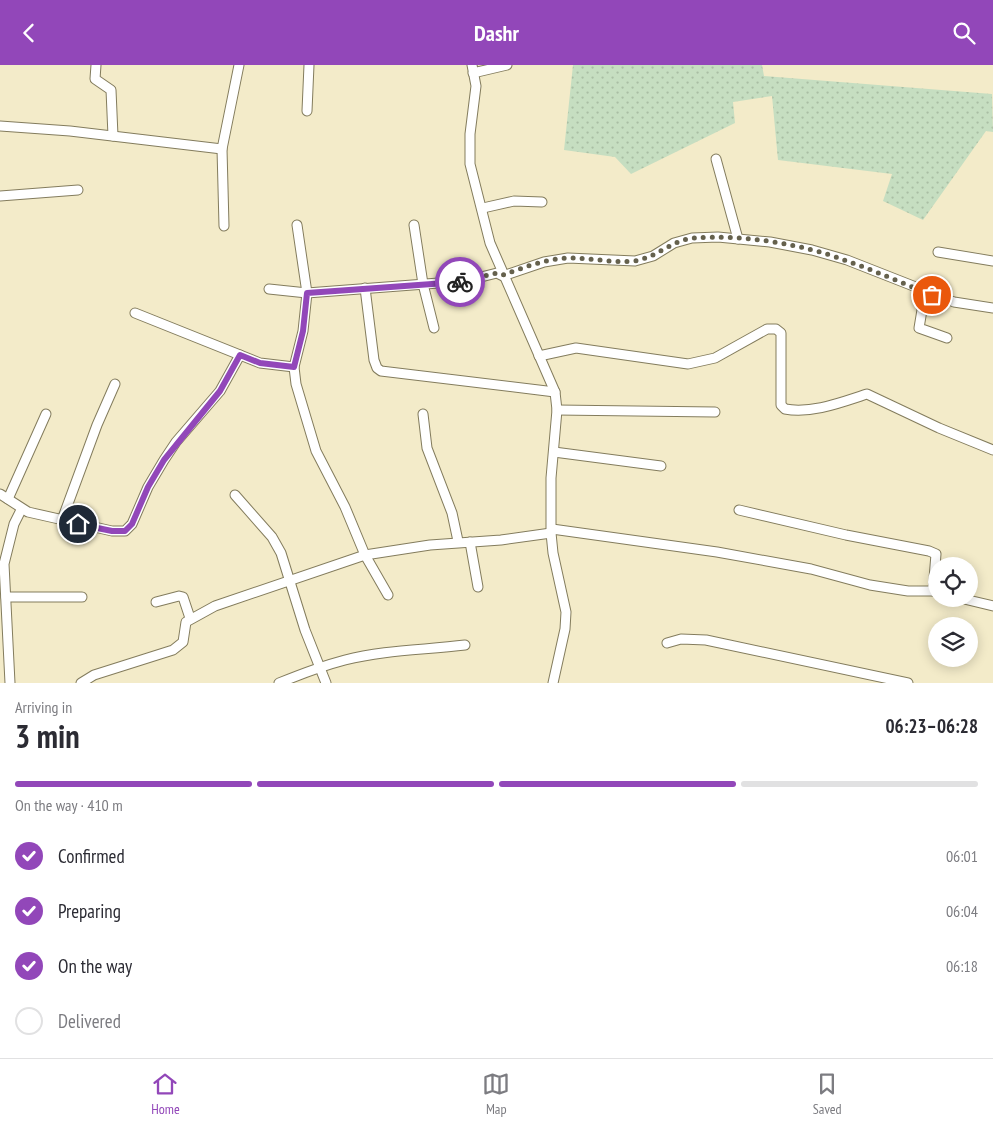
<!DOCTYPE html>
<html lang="en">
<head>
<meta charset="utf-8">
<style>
  body { margin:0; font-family:"PT Sans Narrow",sans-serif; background:#f7f7f7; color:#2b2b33; height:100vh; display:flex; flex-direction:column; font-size:19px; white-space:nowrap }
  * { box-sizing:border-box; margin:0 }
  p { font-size:16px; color:#7c7c81 }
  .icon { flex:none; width:28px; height:28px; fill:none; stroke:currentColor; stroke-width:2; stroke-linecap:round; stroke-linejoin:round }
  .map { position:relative; height:618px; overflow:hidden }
  .panel { display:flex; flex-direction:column; background:#fff; flex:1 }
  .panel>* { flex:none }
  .tools { position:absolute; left:928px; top:492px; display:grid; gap:10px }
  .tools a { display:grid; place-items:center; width:50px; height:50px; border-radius:50%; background:#fff; box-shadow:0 2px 12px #0003; font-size:25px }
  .pin { position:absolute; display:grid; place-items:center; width:42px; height:42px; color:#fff; margin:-21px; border:2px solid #fff; border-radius:50%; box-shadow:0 1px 5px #0007 }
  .courier { position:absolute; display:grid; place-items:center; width:50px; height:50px; margin:-25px; border:4px solid #9247b9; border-radius:50%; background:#fff; color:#222; box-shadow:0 1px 6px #0007 }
  .head em { font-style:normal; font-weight:700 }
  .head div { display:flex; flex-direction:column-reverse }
  .head { display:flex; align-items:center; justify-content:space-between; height:85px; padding:0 15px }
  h1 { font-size:32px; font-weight:700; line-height:38px }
  .bar { display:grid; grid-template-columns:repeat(4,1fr); gap:8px 5px; align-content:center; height:60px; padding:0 15px }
  .bar i { height:6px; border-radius:4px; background:#e1e1e2 }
  .bar .current { background:#9247b9 }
  .bar p { grid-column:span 4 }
  ol { padding:0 15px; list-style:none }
  li { display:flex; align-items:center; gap:15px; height:55px }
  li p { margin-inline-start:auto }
  li .icon { padding:5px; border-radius:50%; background:#9247b9; color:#fff; stroke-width:4 }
  li:last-child { color:#7c7c81 }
  li i { width:28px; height:28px; border:2px solid #e1e1e2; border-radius:50% }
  header { display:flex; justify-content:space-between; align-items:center; height:65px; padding:0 15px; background:#9247b9; color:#fff; font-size:22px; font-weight:700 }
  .tabs { display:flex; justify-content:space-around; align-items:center; height:70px; border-top:1px solid #e1e1e2; background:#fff; font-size:14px; color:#7c7c81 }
  .tabs a { display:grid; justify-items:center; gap:2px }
  .tabs .current { color:#9247b9 }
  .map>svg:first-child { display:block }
  .green { fill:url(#green-dots) }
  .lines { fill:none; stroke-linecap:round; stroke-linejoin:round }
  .minor-casing { stroke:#837c5d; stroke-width:11 }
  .minor { stroke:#fff; stroke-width:9 }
  .done { stroke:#65614d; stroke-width:5; stroke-dasharray:0 9 }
  .route { stroke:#9247b9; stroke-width:6 }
</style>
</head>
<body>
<header><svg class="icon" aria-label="back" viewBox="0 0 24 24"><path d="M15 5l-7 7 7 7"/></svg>Dashr<svg class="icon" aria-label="search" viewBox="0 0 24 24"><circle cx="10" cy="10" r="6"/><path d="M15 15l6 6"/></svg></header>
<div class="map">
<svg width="993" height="618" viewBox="0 0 993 618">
  <defs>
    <pattern id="green-dots" width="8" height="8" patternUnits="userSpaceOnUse" patternTransform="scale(1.25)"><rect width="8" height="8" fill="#c6dec1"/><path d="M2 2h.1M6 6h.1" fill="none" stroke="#aabea4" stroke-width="1.8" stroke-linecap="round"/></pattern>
  </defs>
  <rect width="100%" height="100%" fill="#f3ebc9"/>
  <!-- green -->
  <polygon class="green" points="573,0 762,0 764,11 992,29 993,67 986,66 923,155 883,136 892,109 778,95 772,31 733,37 735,58 631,109 615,92 564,85"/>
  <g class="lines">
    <defs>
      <g id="minor">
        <polyline points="96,0 95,14 111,25 113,71"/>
        <polyline points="472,0 476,21 470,69 470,99 490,178 555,327 557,345 551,413 551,468 553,488 566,547 565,564 553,618"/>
        <polyline points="473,8 507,0"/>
        <polyline points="307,46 309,0"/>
        <polyline points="0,61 70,66 222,84"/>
        <polyline points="716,94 738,174"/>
        <polyline points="0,131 78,125"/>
        <polyline points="483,143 514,136 542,137"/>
        <polyline points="297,160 307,228 303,266 294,302 296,319 316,386 345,442 365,490 388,530"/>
        <polyline points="414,160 423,219 434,263"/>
        <polyline points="224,161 222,84 239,0"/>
        <polyline points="938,187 993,196"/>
        <polyline points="365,223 374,295 377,303 381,306 555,327"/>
        <polyline points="269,224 307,228 465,216 497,208 503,211 544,197 568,193 635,196 653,191 674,178 692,173 718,172 770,177 812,185 847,195 954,237 993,243"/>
        <polyline points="925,227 919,263 947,273"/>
        <polyline points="135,248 260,298 294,302"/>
        <path d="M539 291 576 283 688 299 715 293 767 264H776L781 268V340L785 344C812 349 842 337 867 329L939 363 993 385"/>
        <polyline points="557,345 715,347"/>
        <polyline points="423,349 427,383 452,448 458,476"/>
        <polyline points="554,387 661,401"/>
        <polyline points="0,429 28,447 112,466 125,466 132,459 148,422 164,395 176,377 220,326 240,290"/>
        <polyline points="235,430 272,472 281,488 305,565 326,618"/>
        <polyline points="8,434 46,349"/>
        <polyline points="739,445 846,470 929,486 936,489 933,526"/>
        <polyline points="62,455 97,360 115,319"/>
        <polyline points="552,464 717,487 811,504 870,520 908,526 936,526"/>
        <polyline points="470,477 478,522"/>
        <polyline points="6,532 82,532"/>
        <polyline points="964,534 993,541"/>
        <polyline points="156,537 179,531 183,532 190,553"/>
        <polyline points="667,578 681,574 706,575 908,618"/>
        <polyline points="10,618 4,499 14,459 21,445"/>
        <polyline points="81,618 94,610 173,585 183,577 186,557 215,541 365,490 430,480 501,475 551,468"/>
        <path d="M279 618C301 609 322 601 345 595 384 585 425 585 465 580"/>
      </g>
    </defs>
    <!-- minor casing -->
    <use href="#minor" class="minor-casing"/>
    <!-- minor -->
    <use href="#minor" class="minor"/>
  </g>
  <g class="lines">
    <!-- done -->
    <path class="done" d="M460 217 497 208 503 210C523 203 547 193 569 193 591 193 612 198 634 196 656 193 672 175 694 173 741 169 803 179 847 196 876 206 904 219 932 230"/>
    <!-- route -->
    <polyline class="route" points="78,459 112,466 125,466 132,459 148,422 164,395 220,326 240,290 260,298 294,302 303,266 307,228 460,217"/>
  </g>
</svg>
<div class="tools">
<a><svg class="icon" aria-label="locate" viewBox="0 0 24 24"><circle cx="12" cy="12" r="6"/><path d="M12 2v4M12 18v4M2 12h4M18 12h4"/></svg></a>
<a><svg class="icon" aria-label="layers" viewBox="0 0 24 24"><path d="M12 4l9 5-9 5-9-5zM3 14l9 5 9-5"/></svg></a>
</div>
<div class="pin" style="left:932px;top:230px;background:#ea580c"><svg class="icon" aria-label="bag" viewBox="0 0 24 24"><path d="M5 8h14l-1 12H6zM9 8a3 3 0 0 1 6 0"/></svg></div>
<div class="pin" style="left:78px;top:459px;background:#1f2937"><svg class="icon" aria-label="home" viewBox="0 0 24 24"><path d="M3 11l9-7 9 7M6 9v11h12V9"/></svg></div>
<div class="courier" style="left:460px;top:217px"><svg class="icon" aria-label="bike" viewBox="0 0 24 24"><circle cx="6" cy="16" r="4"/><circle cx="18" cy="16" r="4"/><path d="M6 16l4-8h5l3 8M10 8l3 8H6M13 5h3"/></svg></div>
</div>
<section class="panel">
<div class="head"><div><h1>3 min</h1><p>Arriving in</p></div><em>06:23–06:28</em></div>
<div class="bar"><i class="current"></i><i class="current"></i><i class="current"></i><i></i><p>On the way · 410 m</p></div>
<ol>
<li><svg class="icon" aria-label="check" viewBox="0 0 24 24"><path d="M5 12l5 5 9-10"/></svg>Confirmed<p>06:01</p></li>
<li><svg class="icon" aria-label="check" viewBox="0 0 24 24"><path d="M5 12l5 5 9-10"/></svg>Preparing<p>06:04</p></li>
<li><svg class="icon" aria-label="check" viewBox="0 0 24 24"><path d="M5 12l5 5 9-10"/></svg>On the way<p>06:18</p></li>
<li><i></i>Delivered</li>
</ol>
</section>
<nav class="tabs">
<a class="current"><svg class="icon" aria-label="home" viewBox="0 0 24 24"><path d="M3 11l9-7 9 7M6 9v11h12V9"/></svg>Home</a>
<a><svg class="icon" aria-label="map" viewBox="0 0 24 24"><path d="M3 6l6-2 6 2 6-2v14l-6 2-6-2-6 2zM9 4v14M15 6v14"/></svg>Map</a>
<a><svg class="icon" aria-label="saved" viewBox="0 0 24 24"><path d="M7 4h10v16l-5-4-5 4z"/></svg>Saved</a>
</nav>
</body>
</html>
